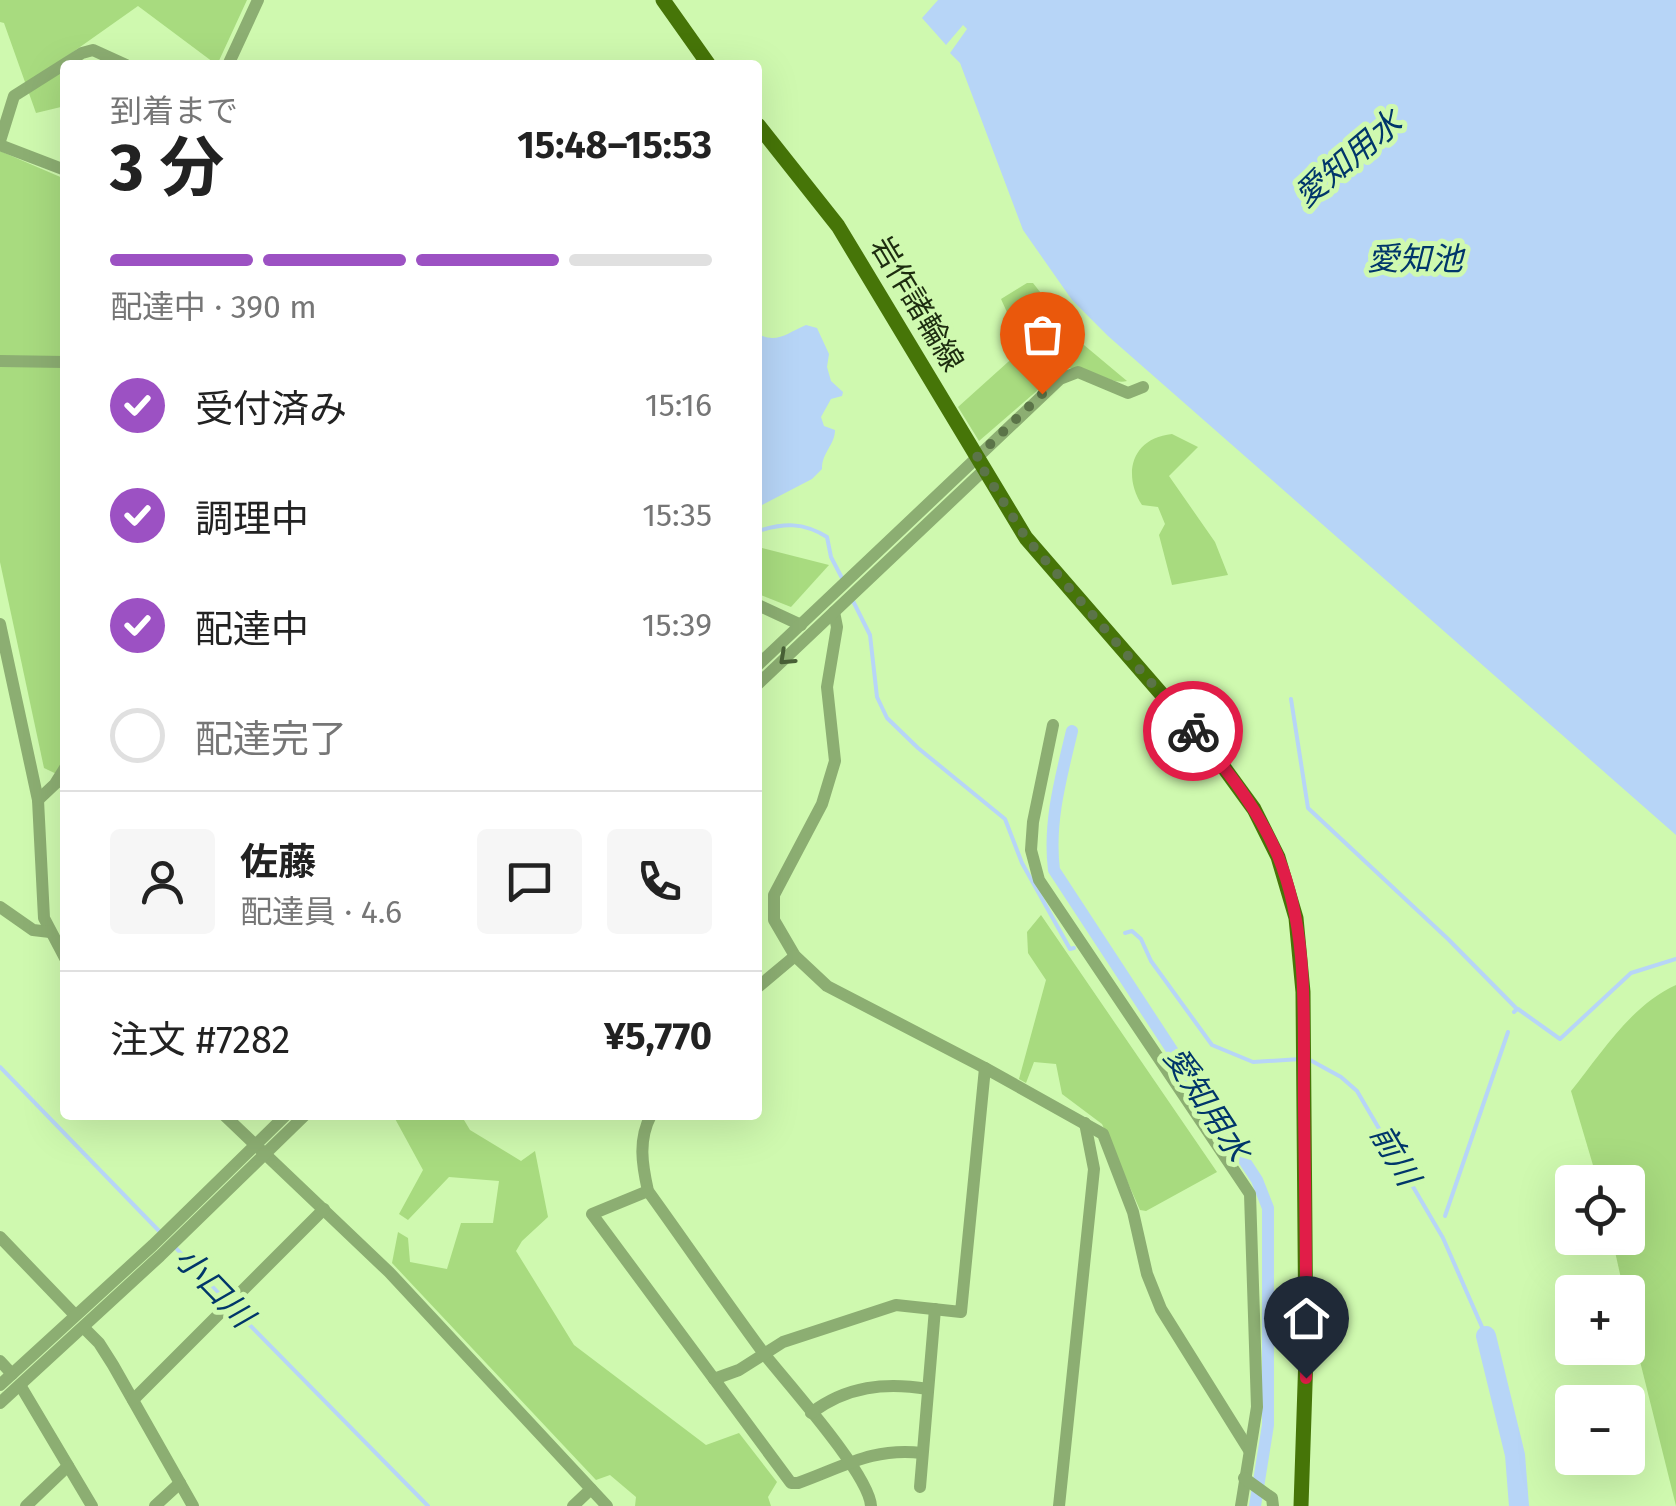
<!DOCTYPE html>
<html lang="ja">
<head>
<meta charset="utf-8">
<style>
  body { margin:0; font-family:"Fira Sans","Noto Sans JP",sans-serif; background:#f6f6f6; color:#222; height:100vh; display:flex; flex-direction:column; font-size:38px; white-space:nowrap }
  * { box-sizing:border-box; margin:0 }
  p { font-size:32px; color:#767676 }
  .icon { flex:none; width:55px; height:55px; fill:none; stroke:currentColor; stroke-width:2; stroke-linecap:round; stroke-linejoin:round }
  .map { position:relative; flex:1; overflow:hidden }
  .panel { position:absolute; left:60px; top:60px; width:702px; height:1060px; display:flex; flex-direction:column; background:#fff; border-radius:10px; box-shadow:0 10px 40px #0002 }
  .panel>* { flex:none }
  .fabs { position:absolute; left:1555px; top:1165px; display:grid; gap:20px }
  .fabs a { display:grid; place-items:center; width:90px; height:90px; border-radius:10px; background:#fff; box-shadow:0 10px 40px #0002; font-size:50px }
  .pin { position:absolute; display:grid; place-items:center; width:85px; height:85px; color:#fff; margin:-102px -42px; border-radius:50% 50% 50% 0; rotate:-45deg; box-shadow:0 0 10px #0007 }
  .pin .icon { rotate:45deg }
  .courier { position:absolute; display:grid; place-items:center; width:100px; height:100px; margin:-50px; border:8px solid #e11d48; border-radius:50%; background:#fff; color:#222; box-shadow:0 2px 12px #0007 }
  .headline em { font-style:normal; font-weight:700 }
  .headline div { display:flex; flex-direction:column-reverse }
  .headline { display:flex; align-items:center; justify-content:space-between; height:170px; padding:0 50px }
  h1 { font-size:65px; font-weight:700; line-height:75px }
  .bar { display:grid; grid-template-columns:repeat(4,1fr); gap:15px 10px; align-content:center; height:120px; padding:0 50px }
  .bar i { height:12px; border-radius:8px; background:#e0e0e0 }
  .bar .selected { background:#9c51c3 }
  .bar p { grid-column:span 4 }
  .line { display:flex; align-items:center; gap:25px; padding:0 50px; border-top:2px solid #e0e0e0 }
  .line div { flex:1 }
  .round { display:grid; place-items:center; flex:none; width:105px; height:105px; border-radius:10px; background:#f6f6f6 }
  ol { padding:0 50px; list-style:none }
  li { display:flex; align-items:center; gap:30px; height:110px }
  li p { margin-inline-start:auto }
  li .icon { padding:10px; border-radius:50%; background:#9c51c3; color:#fff; stroke-width:4 }
  li:last-child { color:#767676 }
  li i { width:55px; height:55px; border:5px solid #e0e0e0; border-radius:50% }
  .map>svg:first-child { display:block }
  .green { fill:#a8db7f }
  .water { fill:#b7d5f7 }
  .lines { fill:none; stroke-linecap:round; stroke-linejoin:round }
  .stream { stroke:#b7d5f7; stroke-width:4 }
  .canal { stroke:#b7d5f7; stroke-width:12 }
  .river { stroke:#b7d5f7; stroke-width:20 }
  .minor { stroke:#8cae72; stroke-width:12 }
  .major { stroke:#467508; stroke-width:15 }
  .oneway { stroke:#496137 }
  .done { stroke:#5b7448; stroke-width:10; stroke-dasharray:0 18 }
  .route { stroke:#e11d48; stroke-width:12 }
  .labels { text-anchor:middle; stroke-width:10; stroke-linejoin:round; paint-order:stroke }
  .street-label { font-size:30px; fill:#1d2d10; stroke:#cff9af }
  .water-label { font-size:32px; font-style:italic; fill:#00366a; stroke:#cff9af }
</style>
</head>
<body>
<div class="map">
<svg width="1676" height="1506" viewBox="0 0 1676 1506">
  <rect width="100%" height="100%" fill="#cff9af"/>
  <!-- green -->
  <g class="green">
    <polygon points="0,0 247,0 217,65 138,6 63,59 65,106 36,113 4,23 0,22"/>
    <polygon points="0,151 65,179 65,778 44,768 0,562"/>
    <path d="M1027 283H1033L1078 340 1127 381C1109 386 1092 364 1062 369L979 441 958 407 1019 352 1016 332 1001 299Z"/>
    <path d="M1172 434 1198 447 1169 476 1215 542 1228 575 1172 585 1159 535 1165 524 1158 507 1142 505C1122 474 1132 438 1172 434Z"/>
    <polygon points="758,547 829,565 791,607 758,594"/>
    <polygon points="1041,915 1217,1172 1146,1211 1140,1210 1102,1124 1062,1094 1056,1064 1034,1062 1026,1083 1019,1079 1046,980 1028,953 1027,932"/>
    <path d="M1676 985V1506L1629 1317 1628 1292H1624L1612 1238H1628V1182H1598L1571 1091C1601 1054 1631 1005 1676 985Z"/>
    <polygon points="393,1115 461,1115 470,1130 521,1161 535,1151 548,1217 522,1241 516,1251 574,1345 706,1445 739,1433 777,1482 768,1497 771,1506 635,1506 636,1497 610,1475 596,1480 392,1263 398,1232 408,1238 410,1262 447,1269 461,1223 493,1223 499,1181 449,1177 408,1220 399,1214 423,1170"/>
  </g>
  <!-- water -->
  <g class="water">
    <polygon points="938,0 1676,0 1676,835 1108,336 1072,300 1023,230 960,63 950,53 967,29 963,25 946,45 922,18"/>
    <path d="M806 325 817 328 829 354 827 367 831 381 843 392 842 396 831 399 821 417 824 426 835 430C835 445 822 452 822 469L812 479 758 507V334C777 344 787 333 806 325Z"/>
  </g>
  <g class="lines">
    <!-- stream -->
    <g class="stream">
      <path d="M758 531C784 523 803 522 827 537L831 557 843 580"/>
      <polyline points="851,597 870,635 877,697 887,718 918,748 1005,819 1022,863 1070,949 1074,948"/>
      <polyline points="1291,699 1308,808 1448,939 1517,1009 1514,1012"/>
      <polyline points="1125,933 1132,931 1141,939 1151,961 1212,1045 1253,1062 1301,1059"/>
      <polyline points="1518,1009 1560,1039 1631,973 1676,959"/>
      <polyline points="1310,1060 1341,1077 1357,1091 1443,1238 1486,1336"/>
      <polyline points="0,1067 160,1232"/>
      <polyline points="1445,1216 1508,1032"/>
      <polyline points="174,1246 226,1301"/>
      <polyline points="233,1308 428,1506"/>
    </g>
    <!-- canal -->
    <path class="canal" d="M1072 731C1061 777 1048 823 1054 870L1257 1180 1268 1208V1425L1255 1506"/>
    <!-- river -->
    <polyline class="river" points="1486,1336 1515,1455 1519,1506"/>
    <!-- minor -->
    <g class="minor">
      <polyline points="228,65 258,0"/>
      <polyline points="0,141 14,96 82,53 93,50 126,65"/>
      <polyline points="0,145 65,170"/>
      <polyline points="0,361 65,362"/>
      <polyline points="758,605 801,625"/>
      <polyline points="834,612 837,627 827,687 835,761 822,804 774,895 774,920 795,956 827,986 985,1068 1103,1134 1133,1212 1147,1274 1161,1309 1249,1450"/>
      <polyline points="0,624 38,800 44,918 65,958"/>
      <polyline points="758,665 1060,379 1078,372 1128,393 1143,387"/>
      <polyline points="758,684 984,470"/>
      <polyline points="1053,725 1033,822 1031,850 1039,880 1250,1194 1257,1407 1241,1506"/>
      <polyline points="38,800 55,784 65,768"/>
      <polyline points="0,907 33,930 50,932"/>
      <polyline points="758,987 795,956"/>
      <polyline points="224,1115 389,1272 607,1506"/>
      <path d="M651 1115C638 1140 642 1164 648 1191 687 1245 725 1301 765 1355 788 1384 869 1474 871 1506"/>
      <path d="M648 1191 592 1214 791 1483H798C843 1467 873 1447 922 1453"/>
      <polyline points="0,1237 75,1315"/>
      <polyline points="84,1328 99,1343 113,1365 193,1506"/>
      <polyline points="0,1361 12,1374"/>
      <polyline points="714,1379 739,1370 783,1342 896,1305 961,1312 985,1068"/>
      <polyline points="0,1385 153,1245 286,1115"/>
      <polyline points="20,1385 92,1506"/>
      <polyline points="133,1400 324,1209"/>
      <polyline points="0,1403 160,1256 305,1115"/>
      <path d="M811 1413C847 1386 885 1382 928 1389"/>
      <polyline points="1244,1478 1272,1498 1273,1506"/>
      <polyline points="920,1487 935,1309"/>
      <polyline points="26,1506 68,1466"/>
      <polyline points="155,1506 180,1483"/>
      <polyline points="573,1506 591,1489"/>
      <polyline points="1059,1506 1094,1169 1085,1123"/>
    </g>
    <!-- major -->
    <g class="major">
      <polyline points="663,0 709,65"/>
      <polyline points="758,125 838,226 1026,538 1217,758 1254,809 1278,857 1296,918 1303,992 1306,1355 1301,1506"/>
    </g>
  </g>
  <!-- one-way arrows -->
  <defs><path id="oneway-chevron" d="M-2-3.5L2.5 0L-2 3.5" fill="none" stroke-width="1.6" stroke-linecap="round" stroke-linejoin="round" transform="scale(2.5)"/></defs>
  <use class="oneway" href="#oneway-chevron" transform="translate(786 658) rotate(137)"/>
  <g class="lines">
    <!-- done -->
    <polyline class="done" points="1042,394 976,458 1026,538 1193,731"/>
    <!-- route -->
    <path class="route" d="M1193 731C1227 769 1258 809 1278 856 1310 935 1303 1021 1304 1104 1305 1195 1307 1286 1306 1378"/>
  </g>
  <g class="labels">
    <!-- street labels -->
    <g class="street-label">
      <text transform="translate(917 304) rotate(59)" y="10">岩作諸輪線</text>
    </g>
    <!-- water labels -->
    <g class="water-label">
      <text transform="translate(1348 159) rotate(-40)" y="11">愛知用水</text>
      <text x="1415" y="270">愛知池</text>
      <text transform="translate(1207 1104) rotate(57)" y="11">愛知用水</text>
      <text transform="translate(1395 1155) rotate(60)" y="11">前川</text>
      <text transform="translate(214 1287) rotate(46)" y="11">小口川</text>
    </g>
  </g>
</svg>
<div class="fabs">
<a><svg class="icon" aria-label="locate" viewBox="0 0 24 24"><circle cx="12" cy="12" r="6"/><path d="M12 2v4M12 18v4M2 12h4M18 12h4"/></svg></a>
<a>+</a>
<a>−</a>
</div>
<div class="pin" style="left:1042px;top:394px;background:#ea580c"><svg class="icon" aria-label="bag" viewBox="0 0 24 24"><path d="M5 8h14l-1 12H6zM9 8a3 3 0 0 1 6 0"/></svg></div>
<div class="pin" style="left:1306px;top:1378px;background:#1f2937"><svg class="icon" aria-label="home" viewBox="0 0 24 24"><path d="M3 11l9-7 9 7M6 9v11h12V9"/></svg></div>
<div class="courier" style="left:1193px;top:731px"><svg class="icon" aria-label="bike" viewBox="0 0 24 24"><circle cx="6" cy="16" r="4"/><circle cx="18" cy="16" r="4"/><path d="M6 16l4-8h5l3 8M10 8l3 8H6M13 5h3"/></svg></div>
<section class="panel">
<div class="headline"><div><h1>3 分</h1><p>到着まで</p></div><em>15:48–15:53</em></div>
<div class="bar"><i class="selected"></i><i class="selected"></i><i class="selected"></i><i></i><p>配達中 · 390 m</p></div>
<ol>
<li><svg class="icon" aria-label="check" viewBox="0 0 24 24"><path d="M5 12l5 5 9-10"/></svg>受付済み<p>15:16</p></li>
<li><svg class="icon" aria-label="check" viewBox="0 0 24 24"><path d="M5 12l5 5 9-10"/></svg>調理中<p>15:35</p></li>
<li><svg class="icon" aria-label="check" viewBox="0 0 24 24"><path d="M5 12l5 5 9-10"/></svg>配達中<p>15:39</p></li>
<li><i></i>配達完了</li>
</ol>
<div class="line" style="height:180px"><a class="round"><svg class="icon" aria-label="person" viewBox="0 0 24 24"><circle cx="12" cy="8" r="4"/><path d="M4 21q1-7 8-7t8 7"/></svg></a><div><b>佐藤</b><p>配達員 · 4.6</p></div><a class="round"><svg class="icon" aria-label="chat" viewBox="0 0 24 24"><path d="M4 5h16v11H9l-5 4z"/></svg></a><a class="round"><svg class="icon" aria-label="phone" viewBox="0 0 24 24"><path d="M5 4h4l2 5-3 2q2 4 5 5l2-3 5 2v4C11 20 4 13 5 4z"/></svg></a></div>
<div class="line" style="height:130px"><div>注文 #7282</div><b>¥5,770</b></div>
</section>
</div>
</body>
</html>
